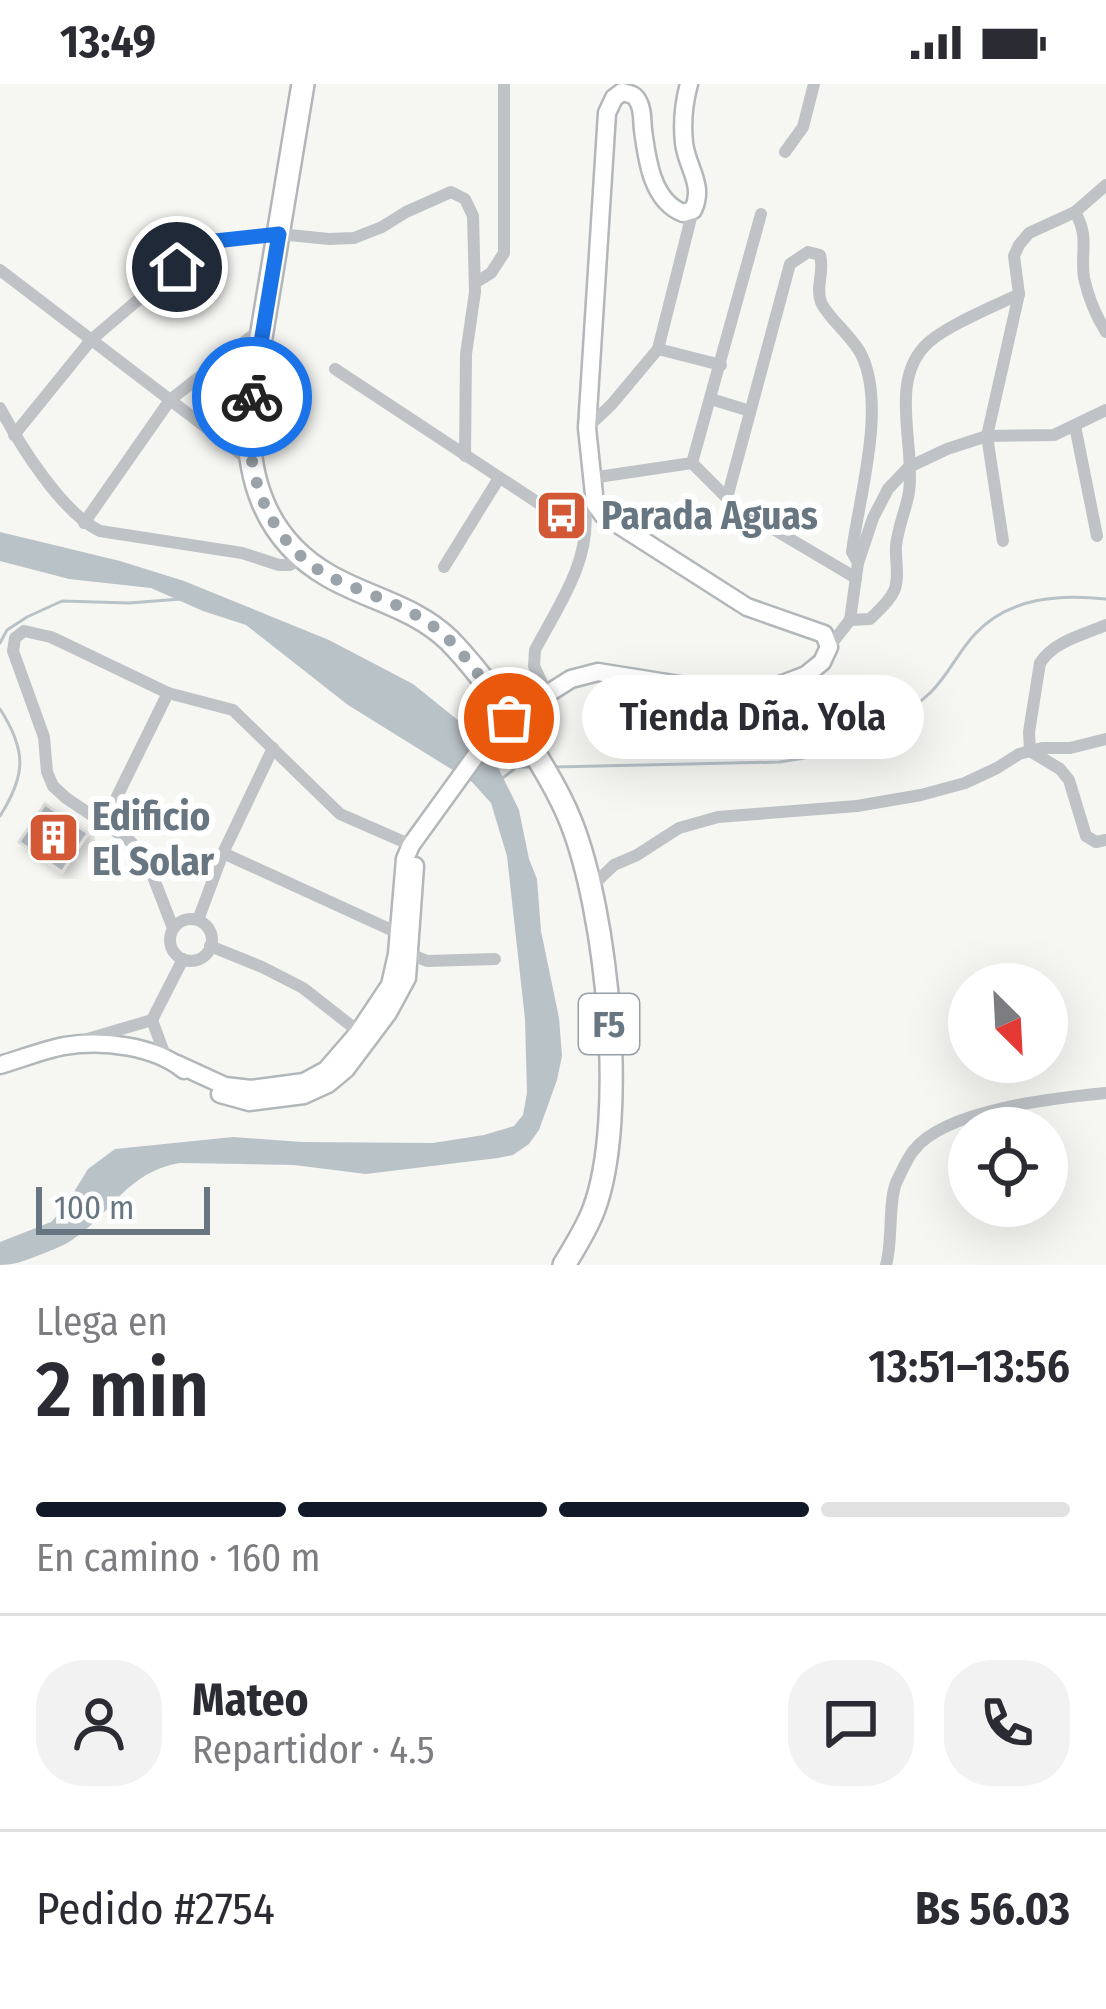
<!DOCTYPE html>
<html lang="es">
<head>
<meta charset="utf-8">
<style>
  body { margin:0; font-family:"Fira Sans Condensed",sans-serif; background:#f2f2f3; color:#2b2b33; height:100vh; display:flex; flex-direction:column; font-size:45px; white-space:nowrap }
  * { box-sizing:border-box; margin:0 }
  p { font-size:39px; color:#7c7c81 }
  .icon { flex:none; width:66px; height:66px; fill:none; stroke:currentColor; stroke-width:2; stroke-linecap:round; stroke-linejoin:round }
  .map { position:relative; height:1181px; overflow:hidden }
  .side { display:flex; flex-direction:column; background:#fff; flex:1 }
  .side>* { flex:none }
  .needle { width:78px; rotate:156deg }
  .controls { position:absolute; left:948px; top:879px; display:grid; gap:24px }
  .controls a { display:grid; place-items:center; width:120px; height:120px; border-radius:50%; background:#fff; box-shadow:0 12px 48px #0002; font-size:60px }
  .scale { position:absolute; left:36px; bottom:30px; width:174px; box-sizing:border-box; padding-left:12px; border:6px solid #687681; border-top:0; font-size:33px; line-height:42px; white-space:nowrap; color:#687681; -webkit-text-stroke:9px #fff; paint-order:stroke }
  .pin { position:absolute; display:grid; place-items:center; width:102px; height:102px; color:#fff; margin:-51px; border:6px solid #fff; border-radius:50%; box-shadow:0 3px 12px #0007 }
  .courier { position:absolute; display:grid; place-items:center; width:120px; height:120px; margin:-60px; border:9px solid #1a73e8; border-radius:50%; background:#fff; color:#222; box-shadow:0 3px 15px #0007 }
  .bubble { position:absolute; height:84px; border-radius:42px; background:#fff; box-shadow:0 12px 48px #0002; font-size:39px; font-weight:600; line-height:84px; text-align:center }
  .overview em { font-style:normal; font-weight:600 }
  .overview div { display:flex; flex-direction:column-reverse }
  .overview { display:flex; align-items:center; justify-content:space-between; height:204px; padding:0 36px }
  h1 { font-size:78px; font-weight:600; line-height:90px }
  .bar { display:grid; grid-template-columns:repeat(4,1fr); gap:18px 12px; align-content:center; height:144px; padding:0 36px }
  .bar i { height:15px; border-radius:9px; background:#e1e1e2 }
  .bar .selected { background:#111827 }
  .bar p { grid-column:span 4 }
  .line { display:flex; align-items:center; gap:30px; padding:0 36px; border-top:3px solid #e1e1e2 }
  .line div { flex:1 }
  .round { display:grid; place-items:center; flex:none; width:126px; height:126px; border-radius:48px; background:#f2f2f3 }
  .status { display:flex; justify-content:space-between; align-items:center; height:84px; padding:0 60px; background:#fff; direction:ltr }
  .status svg { height:33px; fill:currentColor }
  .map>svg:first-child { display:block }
  .water { fill:#b9c2c7 }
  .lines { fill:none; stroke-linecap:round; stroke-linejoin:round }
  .stream { stroke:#b9c2c7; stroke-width:3 }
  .building { fill:#a7aeb3; stroke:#d7d7d5; stroke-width:3; filter:url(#shadow) }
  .secondary-casing { stroke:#b2b7ba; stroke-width:21 }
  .highway-casing { stroke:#b2b6b8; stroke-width:26 }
  .street { stroke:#bfc3c6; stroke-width:12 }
  .secondary { stroke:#fff; stroke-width:16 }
  .highway { stroke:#fff; stroke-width:21 }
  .done { stroke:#9aa3a9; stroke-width:12; stroke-dasharray:0 21.6 }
  .route { stroke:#1a73e8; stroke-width:15 }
  .labels { text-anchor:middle; stroke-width:12; stroke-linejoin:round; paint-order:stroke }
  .shield { fill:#fff; stroke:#959fa7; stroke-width:3 }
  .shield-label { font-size:36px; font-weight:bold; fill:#687681 }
  .poi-label { font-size:39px; font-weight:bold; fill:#687681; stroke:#fff; text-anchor:start }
</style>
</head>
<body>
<div class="status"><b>13:49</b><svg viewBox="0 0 49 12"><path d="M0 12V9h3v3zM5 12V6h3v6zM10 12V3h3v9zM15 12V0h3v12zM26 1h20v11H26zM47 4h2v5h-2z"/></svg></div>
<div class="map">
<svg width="1106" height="1181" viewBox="0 0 1106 1181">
  <defs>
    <filter id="shadow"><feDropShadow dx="5.5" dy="5.5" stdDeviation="6" flood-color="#0004"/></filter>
  </defs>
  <rect width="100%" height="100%" fill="#f6f6f3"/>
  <!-- water -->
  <path class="water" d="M0 448 120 477 184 497 329 556 413 600 469 645 491 669 519 726 529 775 537 795 541 847 559 934 562 972 557 996 539 1046 529 1060 513 1071 498 1074 366 1090 294 1081 180 1079C126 1088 113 1129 72 1156 62 1163 49 1167 37 1172 24 1177 14 1181 0 1181V1158L51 1138 64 1124 88 1085 115 1065 233 1053 302 1058 433 1059 484 1051 514 1042 523 1031 527 1009 525 935 507 772 491 719 472 698 348 621 246 541 203 527 151 504 69 495 0 477Z"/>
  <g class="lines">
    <!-- stream -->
    <g class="stream">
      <polyline points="0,559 7,546 27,533 62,517 129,519 181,515"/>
      <path d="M0 625C27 667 26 691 0 732"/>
      <path d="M554 683 779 678C836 672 888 649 930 609 948 592 958 568 975 550 1009 513 1060 510 1106 515"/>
      <polyline points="504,693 517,683 533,683"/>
    </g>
  </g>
  <!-- building -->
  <polygon class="building" points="45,720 88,749 62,788 19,758"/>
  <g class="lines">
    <defs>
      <g id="secondary">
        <path d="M177 980 225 1002 251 1005 304 998 326 986 358 949 390 901 397 870 405 775 411 761 487 656 509 634 571 595 598 588 736 610 769 605 806 591 822 578 829 563 824 550 747 523 603 431 595 420 587 344 607 29 614 14 622 8C630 10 634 10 638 17 643 25 642 37 643 46 647 76 652 117 683 129L693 126C705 101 687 84 684 59 682 40 684 18 689 0"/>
        <path d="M0 981C21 975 43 966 64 962 102 956 153 961 184 986"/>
        <polyline points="220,1010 249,1018 304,1011 328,1000 346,985 388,929 407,894 415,782"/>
      </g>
      <path id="highway" d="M303 0 250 320C244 390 264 455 329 492 369 515 415 523 449 556 489 597 550 685 571 738 607 828 628 1033 594 1125 587 1144 575 1163 564 1181"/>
    </defs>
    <!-- secondary casing -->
    <use href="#secondary" class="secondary-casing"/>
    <!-- highway casing -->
    <use href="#highway" class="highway-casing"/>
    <!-- street -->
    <g class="street">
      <polyline points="785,68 803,43 814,0"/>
      <path d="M1075 128C1090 154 1080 168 1084 194 1088 212 1096 232 1106 248"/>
      <polyline points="0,186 250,377"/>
      <polyline points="475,199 491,189 504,169 504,0"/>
      <polyline points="658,265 721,281"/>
      <polyline points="335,285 561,434 595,420"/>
      <polyline points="711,315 750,327"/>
      <path d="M0 324C20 361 62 429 100 447L242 469 279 481H290L303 473"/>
      <polyline points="1075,342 1097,452"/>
      <polyline points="588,343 612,320 658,265 693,126"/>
      <polyline points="14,351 91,256 206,158 279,150 329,155 354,154 382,143 406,128 451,108 465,115 473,132 475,208 466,270 465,372"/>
      <polyline points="692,379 736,423 856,494"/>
      <polyline points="591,394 692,379 761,130"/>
      <path d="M727 414 790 180 808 168 820 171C825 187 815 203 821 218 827 233 852 252 861 270 887 322 859 412 852 468L858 479"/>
      <polyline points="84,439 170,316 262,244"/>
      <polyline points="1003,457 987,352 1019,210 1014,172 1019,161 1029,149 1075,128 1106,101"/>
      <polyline points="444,483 499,394"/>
      <path d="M850 536 870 535C878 527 889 518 894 507 900 494 895 476 896 462 898 442 906 426 909 408 916 361 887 295 929 258 950 240 993 223 1019 210"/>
      <path d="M1106 541C1083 551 1054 557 1040 579L1029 648 1030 667 1060 685 1069 696 1086 752 1096 758 1106 756"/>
      <polyline points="829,563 850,536 858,479 873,434 888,405 909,383 947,365 987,352 1054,351 1106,326"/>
      <path d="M547 610 534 582 535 566C558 522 591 477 585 425"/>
      <polyline points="104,739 168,609"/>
      <polyline points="223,769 398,849 405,849"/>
      <polyline points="591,803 614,781 637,771 679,744 718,733 857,722 921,711 965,699 997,684 1019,670 1042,664 1070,664 1106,655"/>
      <circle cx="191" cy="856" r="21"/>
      <polyline points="198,836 223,769 273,664"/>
      <polyline points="173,844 147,777 130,757 66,714 53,702 47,688 44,653 13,567 15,554 24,547 51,553 168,609 233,626 340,730 411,761"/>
      <polyline points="210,862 262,883 303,904 363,951"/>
      <polyline points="401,870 410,870 427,877 495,875"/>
      <polyline points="84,956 152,936"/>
      <polyline points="166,974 152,936 183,875"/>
      <path d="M886 1181C893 1156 888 1120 896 1099 901 1089 907 1074 914 1066 946 1025 1056 1014 1106 1009"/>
    </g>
    <!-- secondary -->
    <use href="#secondary" class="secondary"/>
    <!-- highway -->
    <use href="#highway" class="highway"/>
  </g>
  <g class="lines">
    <!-- done -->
    <path class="done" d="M252 313C241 383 266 461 333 494 366 510 403 520 433 542 465 566 486 602 509 634"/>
    <!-- route -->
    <polyline class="route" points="177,183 206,158 279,150 252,313"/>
  </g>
  <!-- icons -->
  <defs>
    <symbol id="bus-square" viewBox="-11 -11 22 22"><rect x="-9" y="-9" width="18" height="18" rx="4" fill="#d35836" stroke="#fff"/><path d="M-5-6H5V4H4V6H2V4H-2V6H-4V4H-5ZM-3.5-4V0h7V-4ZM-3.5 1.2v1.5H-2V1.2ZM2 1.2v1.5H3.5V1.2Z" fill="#fff"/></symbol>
    <symbol id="building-square" viewBox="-11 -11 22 22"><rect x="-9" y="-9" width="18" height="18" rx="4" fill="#d35836" stroke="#fff"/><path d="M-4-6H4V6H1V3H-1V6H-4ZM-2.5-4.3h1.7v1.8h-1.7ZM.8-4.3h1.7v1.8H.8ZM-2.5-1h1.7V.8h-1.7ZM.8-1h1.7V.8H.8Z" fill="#fff"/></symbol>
  </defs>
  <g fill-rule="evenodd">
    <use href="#bus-square" x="532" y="402" width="59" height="59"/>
    <use href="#building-square" x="24" y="724" width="59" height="59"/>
  </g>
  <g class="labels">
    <!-- shield labels -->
    <rect class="shield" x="579" y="910" width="60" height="60" rx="9"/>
    <g class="shield-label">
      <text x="609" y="953">F5</text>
    </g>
    <!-- poi labels -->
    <g class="poi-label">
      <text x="601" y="445">Parada Aguas</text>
      <text x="92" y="746">Edificio<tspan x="92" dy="45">El Solar</tspan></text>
    </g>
  </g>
</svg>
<div class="controls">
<a><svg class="needle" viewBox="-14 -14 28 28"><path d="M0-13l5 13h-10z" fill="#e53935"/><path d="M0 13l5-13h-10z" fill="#7c7c81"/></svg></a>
<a><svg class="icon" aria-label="locate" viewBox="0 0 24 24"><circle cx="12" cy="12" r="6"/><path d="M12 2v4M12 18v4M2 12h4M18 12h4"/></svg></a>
</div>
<div class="scale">100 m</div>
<div class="pin" style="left:509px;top:634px;background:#ea580c"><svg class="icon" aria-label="bag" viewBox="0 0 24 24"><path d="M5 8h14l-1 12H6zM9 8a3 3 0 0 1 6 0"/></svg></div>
<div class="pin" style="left:177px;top:183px;background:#1f2937"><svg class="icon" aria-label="home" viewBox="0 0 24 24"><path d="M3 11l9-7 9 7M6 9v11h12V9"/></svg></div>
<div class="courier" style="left:252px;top:313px"><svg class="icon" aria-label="bike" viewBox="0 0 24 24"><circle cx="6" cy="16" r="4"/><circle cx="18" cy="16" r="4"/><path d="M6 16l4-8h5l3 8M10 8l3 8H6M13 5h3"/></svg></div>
<div class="bubble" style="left:582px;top:591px;width:342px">Tienda Dña. Yola</div>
</div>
<section class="side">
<div class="overview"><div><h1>2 min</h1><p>Llega en</p></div><em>13:51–13:56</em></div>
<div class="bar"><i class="selected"></i><i class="selected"></i><i class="selected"></i><i></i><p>En camino · 160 m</p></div>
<div class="line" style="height:216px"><a class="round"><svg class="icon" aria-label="person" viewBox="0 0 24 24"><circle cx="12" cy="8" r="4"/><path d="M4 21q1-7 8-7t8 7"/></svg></a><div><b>Mateo</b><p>Repartidor · 4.5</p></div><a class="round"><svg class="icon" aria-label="chat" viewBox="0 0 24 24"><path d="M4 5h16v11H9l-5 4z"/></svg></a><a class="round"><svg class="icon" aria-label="phone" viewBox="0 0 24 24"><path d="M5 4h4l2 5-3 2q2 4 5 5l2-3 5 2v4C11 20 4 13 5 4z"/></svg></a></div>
<div class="line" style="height:156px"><div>Pedido #2754</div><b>Bs 56.03</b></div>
</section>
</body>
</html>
